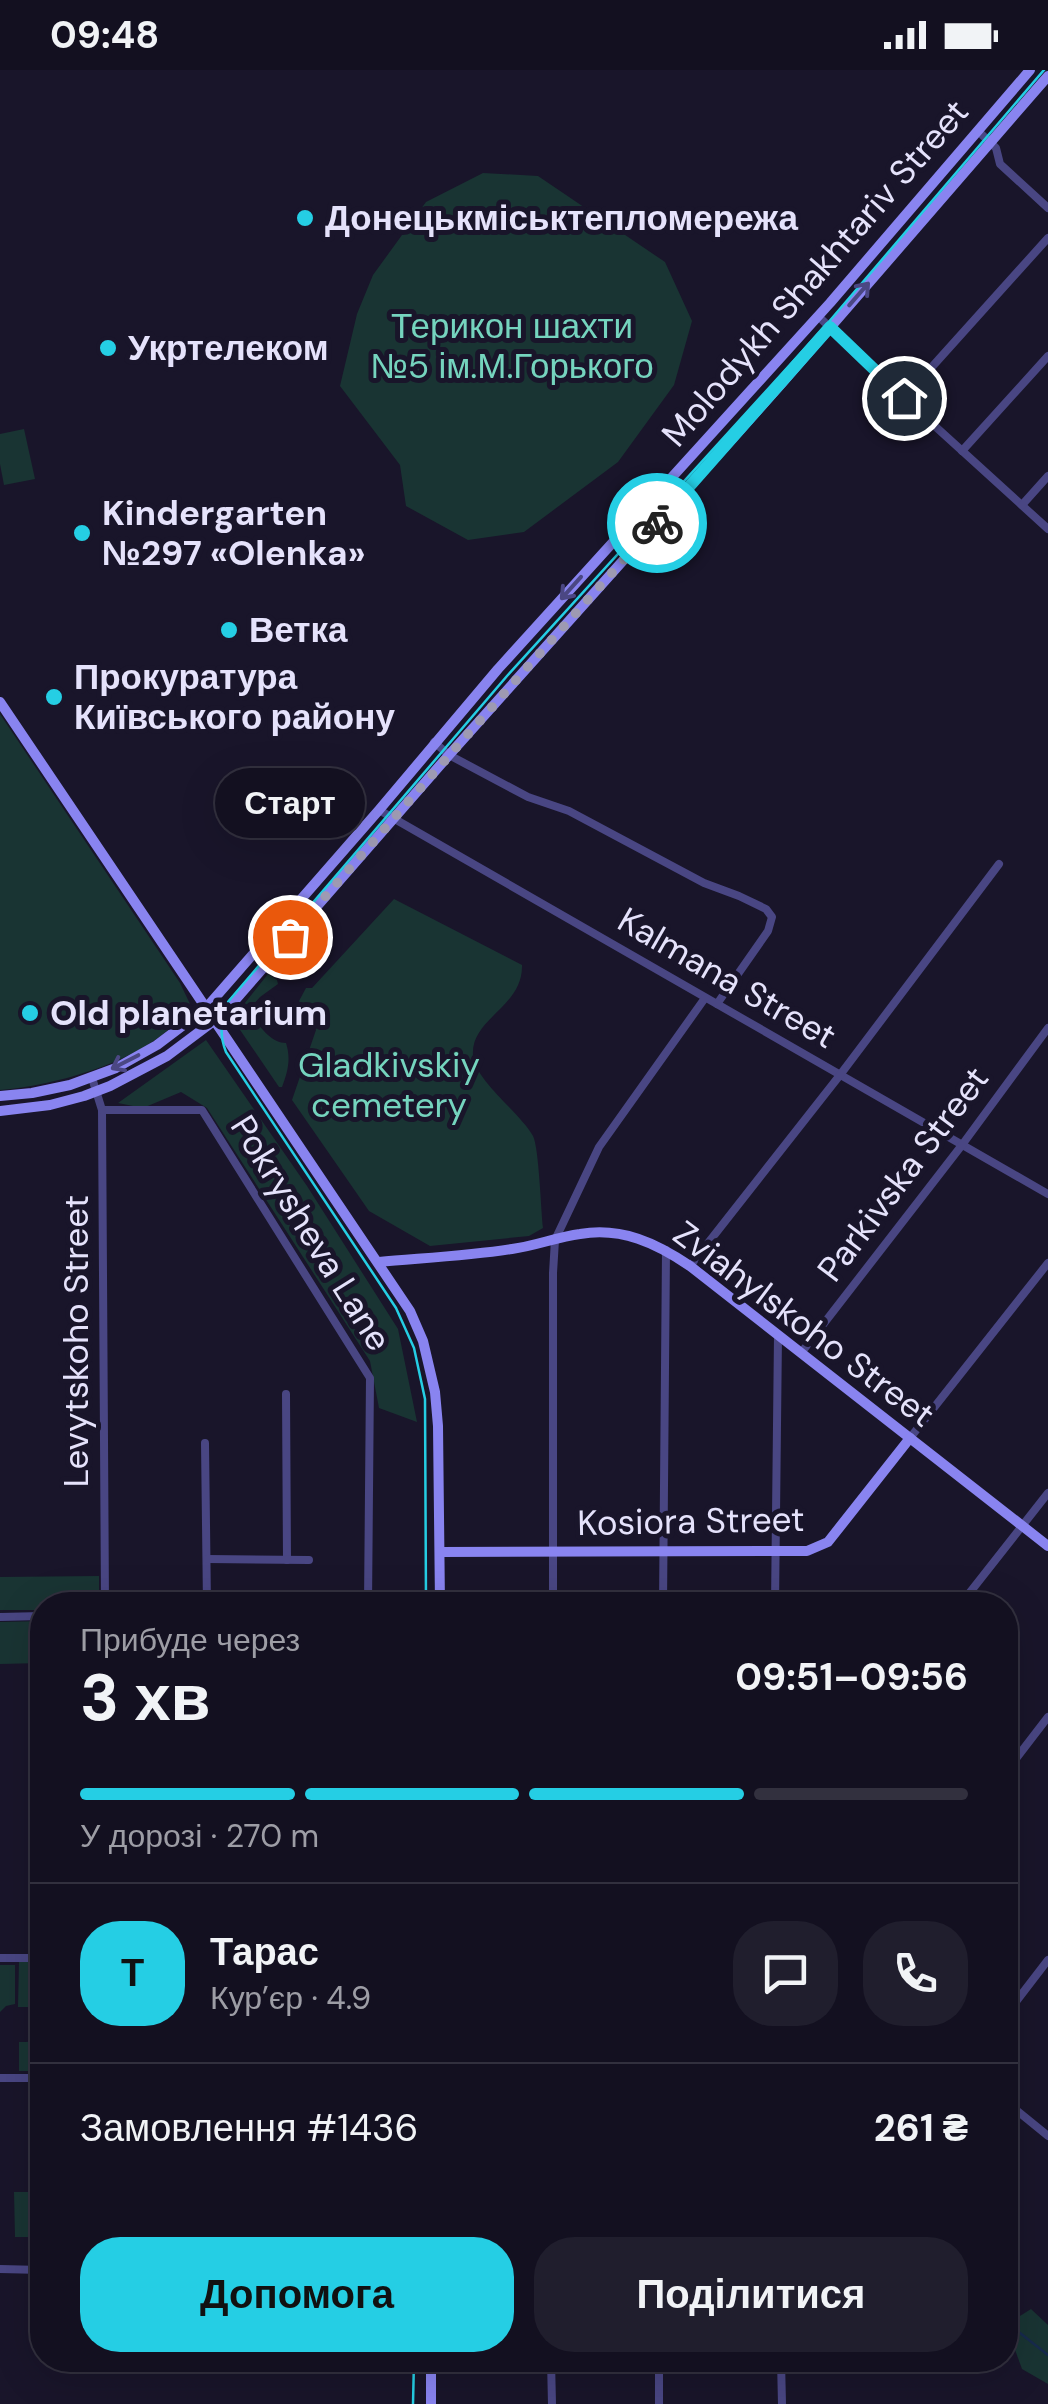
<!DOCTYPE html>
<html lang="uk">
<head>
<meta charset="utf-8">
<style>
  body { margin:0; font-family:"DM Sans",sans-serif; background:#201e2d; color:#f1f3f6; height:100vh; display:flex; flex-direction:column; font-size:38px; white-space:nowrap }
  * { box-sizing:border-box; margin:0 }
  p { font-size:32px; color:#9d9da5 }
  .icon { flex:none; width:55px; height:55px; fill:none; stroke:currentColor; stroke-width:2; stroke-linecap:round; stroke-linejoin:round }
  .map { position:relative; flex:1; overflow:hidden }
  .panel { position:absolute; left:30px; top:1522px; width:988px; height:780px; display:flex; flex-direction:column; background:#131020; border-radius:40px; box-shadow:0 10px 40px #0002,0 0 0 2px #32303e }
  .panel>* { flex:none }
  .pin { position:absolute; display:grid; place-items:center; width:85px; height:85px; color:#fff; margin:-42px; border:5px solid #fff; border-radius:50%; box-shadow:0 2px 10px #0007 }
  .courier { position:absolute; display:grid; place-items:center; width:100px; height:100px; margin:-50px; border:8px solid #25cee4; border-radius:50%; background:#fff; color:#222; box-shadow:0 2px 12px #0007 }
  .bubble { position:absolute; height:70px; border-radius:35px; background:#131020; box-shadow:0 10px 40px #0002,0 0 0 2px #32303e; font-size:32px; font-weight:700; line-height:70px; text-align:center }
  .summary em { font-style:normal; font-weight:700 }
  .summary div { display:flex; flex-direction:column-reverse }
  .summary { display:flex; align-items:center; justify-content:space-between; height:170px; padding:0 50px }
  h1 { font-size:65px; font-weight:700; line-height:75px }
  .bar { display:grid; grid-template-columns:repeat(4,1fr); gap:15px 10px; align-content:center; height:120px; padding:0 50px }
  .bar i { height:12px; border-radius:8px; background:#32303e }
  .bar .current { background:#25cee4 }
  .bar p { grid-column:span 4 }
  .line { display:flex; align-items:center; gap:25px; padding:0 50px; border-top:2px solid #32303e }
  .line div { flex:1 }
  .round { display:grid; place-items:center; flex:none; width:105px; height:105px; border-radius:40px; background:#201e2d }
  .button { display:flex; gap:20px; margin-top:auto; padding:20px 50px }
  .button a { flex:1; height:115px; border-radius:40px; background:#25cee4; color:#111; font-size:40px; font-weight:700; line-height:115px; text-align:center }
  .button a+a { background:#201e2d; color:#f1f3f6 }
  .status { display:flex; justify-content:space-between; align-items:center; height:70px; padding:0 50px; background:#131020; direction:ltr }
  .status svg { height:28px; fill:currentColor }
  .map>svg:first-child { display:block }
  .green { fill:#193433 }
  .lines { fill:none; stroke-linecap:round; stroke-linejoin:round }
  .stream { stroke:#172a4d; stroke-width:2.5 }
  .street { stroke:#494683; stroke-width:8 }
  .secondary { stroke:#8984f0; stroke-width:10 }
  .tram { stroke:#25cee4; stroke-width:2.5 }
  .oneway { stroke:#4b4783 }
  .done { stroke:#9e9ab2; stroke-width:10; stroke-dasharray:0 18 }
  .route { stroke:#25cee4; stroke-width:12 }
  .poi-dot { fill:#25cee4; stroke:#19152a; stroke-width:4 }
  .labels { text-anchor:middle; stroke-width:10; stroke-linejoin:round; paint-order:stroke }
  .poi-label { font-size:35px; font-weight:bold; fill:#e5e2fb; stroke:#19152a; text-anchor:start }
  .street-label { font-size:35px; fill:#e5e2fb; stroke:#19152a }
  .park-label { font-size:35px; fill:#75d4be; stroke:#19152a }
</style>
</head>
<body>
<div class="status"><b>09:48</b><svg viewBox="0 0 49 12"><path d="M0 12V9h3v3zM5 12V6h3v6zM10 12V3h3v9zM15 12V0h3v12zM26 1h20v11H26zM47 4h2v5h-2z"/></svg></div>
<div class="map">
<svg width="1048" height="2334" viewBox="0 0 1048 2334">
  <rect width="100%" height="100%" fill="#19152a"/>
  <!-- green -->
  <g class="green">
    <polygon points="483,103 538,106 665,192 692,251 674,315 618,392 524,462 468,470 406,436 400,395 340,316 357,244 373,205 426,132"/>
    <polygon points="24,359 35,409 4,415 0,394 0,364"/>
    <path d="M0 644 180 913 190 934C159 988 59 1015 0 1020Z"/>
    <path d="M394 829 522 895C523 938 470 948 473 986 475 1010 521 1044 533 1066 539 1078 541 1141 543 1158L529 1166 430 1176 369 1141 292 1030 316 960 299 931 306 918H312Z"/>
    <path d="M268 904 277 910 278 914 260 927 251 937C254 952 270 973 286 973 291 989 288 1001 282 1017H279L236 954 237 943Z"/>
    <polygon points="206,970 307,1116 398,1259 417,1352 379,1338 370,1291 207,1038 181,1022 143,1038 118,1033"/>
    <polygon points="99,1506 99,1535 42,1535 42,1540 0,1540 0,1507"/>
    <polygon points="42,1551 42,1593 0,1594 0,1552"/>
    <polygon points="19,1891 42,1892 42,1944 33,1937 18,1937"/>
    <polygon points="0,1895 15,1895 15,1934 6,1936 0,1942"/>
    <path d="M42 1965V2001H19V1972C28 1972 36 1972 42 1965Z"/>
    <polygon points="14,2122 42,2122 42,2167 15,2167"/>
    <polygon points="1031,2239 1048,2255 1048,2314 1022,2299 1006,2255"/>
  </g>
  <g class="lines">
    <!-- stream -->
    <polyline class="stream" points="1020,2263 1048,2285"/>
    <!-- street -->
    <g class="street">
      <polyline points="978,61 996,78 1000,94 1048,138"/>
      <polyline points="818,246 904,328 1048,459"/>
      <polyline points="904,328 1048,168"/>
      <polyline points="962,381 1048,286"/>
      <polyline points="1022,435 1048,406"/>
      <polyline points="434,672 449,685 528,727 569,741 704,813 739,826 766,839 772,847 768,861 717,934"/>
      <polyline points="379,740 1048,1124"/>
      <polyline points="92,1008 102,1040 105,1535"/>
      <polyline points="102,1040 202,1040 370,1308 368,1535"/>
      <polyline points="690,1196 840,1005 999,794"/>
      <polyline points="801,1283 962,1075 1048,958"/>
      <polyline points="286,1324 287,1490"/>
      <polyline points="910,1368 1048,1193"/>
      <polyline points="205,1373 207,1535"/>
      <polyline points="207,1489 309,1490"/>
      <polyline points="553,1535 553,1203 555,1170 599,1077 705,928"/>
      <polyline points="663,1535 666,1180"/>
      <polyline points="775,1535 778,1265"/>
      <polyline points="960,1535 1048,1423"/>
      <polyline points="0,1547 42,1546"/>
      <polyline points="1005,1703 1048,1647"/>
      <polyline points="0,1888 42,1888"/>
      <polyline points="1005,1946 1048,1890"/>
      <polyline points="0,2008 42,2008"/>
      <polyline points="1005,2031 1048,2066"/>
      <polyline points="0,2199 42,2200"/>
      <polyline points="551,2290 552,2334"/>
      <polyline points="781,2290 782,2334"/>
      <polyline points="659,2334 659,2290"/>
    </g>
    <!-- secondary -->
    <g class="secondary">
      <polyline points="0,632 410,1241 423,1271 435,1322 438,1356 440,1535"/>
      <polyline points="0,1026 32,1023 70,1015 116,998 157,975 206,938 379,740 498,599 830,233 1030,0"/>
      <polyline points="0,1041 50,1035 84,1026 110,1016 167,986 223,944 449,685 783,312 1048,6"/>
      <path d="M379 1192C423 1188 468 1186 512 1179 535 1176 557 1167 580 1164 622 1157 656 1173 690 1196L1048 1476"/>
      <polyline points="440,1482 807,1481 828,1472 910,1368"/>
      <polyline points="431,2334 431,2290"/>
    </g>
    <!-- tram -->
    <g class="tram">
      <path d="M426 1535 425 1329 414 1278 396 1238 226 982C219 964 221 952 227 933L507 606 827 254 1044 0"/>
      <polyline points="413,2334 414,2290"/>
    </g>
  </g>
  <!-- one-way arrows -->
  <defs><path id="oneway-shaft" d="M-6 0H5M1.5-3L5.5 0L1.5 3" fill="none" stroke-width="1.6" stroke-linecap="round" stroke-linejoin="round" transform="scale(2.5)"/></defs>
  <g class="oneway">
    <use href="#oneway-shaft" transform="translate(859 224) rotate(-49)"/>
    <use href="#oneway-shaft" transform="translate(571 518) rotate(132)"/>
    <use href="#oneway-shaft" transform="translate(125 992) rotate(153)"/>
  </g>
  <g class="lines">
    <!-- done -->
    <path class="done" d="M290 867C411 728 533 590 657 453"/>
    <!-- route -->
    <polyline class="route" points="657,453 830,257 904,328"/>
  </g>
  <!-- markers -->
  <g class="poi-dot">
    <circle cx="305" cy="148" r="10"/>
    <circle cx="108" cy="278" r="10"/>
    <circle cx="82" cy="463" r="10"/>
    <circle cx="229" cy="560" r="10"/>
    <circle cx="54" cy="627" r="10"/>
    <circle cx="30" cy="943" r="10"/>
  </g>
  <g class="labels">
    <!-- poi labels -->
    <g class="poi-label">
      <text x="325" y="160">Донецькміськтепломережа</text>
      <text x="128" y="290">Укртелеком</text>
      <text x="102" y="455">Kindergarten<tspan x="102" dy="40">№297 «Olenka»</tspan></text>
      <text x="249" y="572">Ветка</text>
      <text x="74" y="619">Прокуратура<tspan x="74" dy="40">Київського району</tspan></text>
      <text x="50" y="955">Old planetarium</text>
    </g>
    <!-- street labels -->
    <g class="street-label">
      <text transform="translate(815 203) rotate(-49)" y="12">Molodykh Shakhtariv Street</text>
      <text transform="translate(727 908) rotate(30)" y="12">Kalmana Street</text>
      <text transform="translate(903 1104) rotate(-53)" y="12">Parkivska Street</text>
      <text transform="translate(311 1163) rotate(58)" y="12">Pokrysheva Lane</text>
      <text transform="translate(804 1254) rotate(37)" y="12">Zviahylskoho Street</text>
      <text transform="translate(76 1271) rotate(-90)" y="12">Levytskoho Street</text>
      <text transform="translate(691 1451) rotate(-1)" y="12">Kosiora Street</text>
    </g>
    <!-- park labels -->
    <g class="park-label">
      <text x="512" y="268">Терикон шахти<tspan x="512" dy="40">№5 ім.М.Горького</tspan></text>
      <text x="389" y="1007">Gladkivskiy<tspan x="389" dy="40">cemetery</tspan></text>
    </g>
  </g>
</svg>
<div class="pin" style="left:290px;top:867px;background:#ea580c"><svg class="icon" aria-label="bag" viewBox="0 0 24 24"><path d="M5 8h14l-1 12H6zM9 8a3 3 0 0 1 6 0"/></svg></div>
<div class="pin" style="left:904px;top:328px;background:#1f2937"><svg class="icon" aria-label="home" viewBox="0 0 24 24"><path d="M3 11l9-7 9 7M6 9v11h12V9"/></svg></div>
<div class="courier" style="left:657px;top:453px"><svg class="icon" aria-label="bike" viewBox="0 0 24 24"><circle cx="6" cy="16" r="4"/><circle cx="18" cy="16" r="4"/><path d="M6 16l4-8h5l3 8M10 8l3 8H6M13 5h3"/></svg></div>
<div class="bubble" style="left:215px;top:698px;width:150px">Старт</div>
<section class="panel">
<div class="summary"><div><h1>3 хв</h1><p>Прибуде через</p></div><em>09:51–09:56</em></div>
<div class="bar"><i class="current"></i><i class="current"></i><i class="current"></i><i></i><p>У дорозі · 270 m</p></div>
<div class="line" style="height:180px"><b class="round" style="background:#25cee4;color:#111">Т</b><div><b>Тарас</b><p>Кур’єр · 4.9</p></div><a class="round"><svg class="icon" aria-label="chat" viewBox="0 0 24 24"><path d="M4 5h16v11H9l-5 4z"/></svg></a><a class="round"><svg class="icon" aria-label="phone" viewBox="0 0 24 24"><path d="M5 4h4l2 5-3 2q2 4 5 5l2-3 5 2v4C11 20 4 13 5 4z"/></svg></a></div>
<div class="line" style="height:130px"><div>Замовлення #1436</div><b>261 ₴</b></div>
<div class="button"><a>Допомога</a><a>Поділитися</a></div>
</section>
</div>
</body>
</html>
